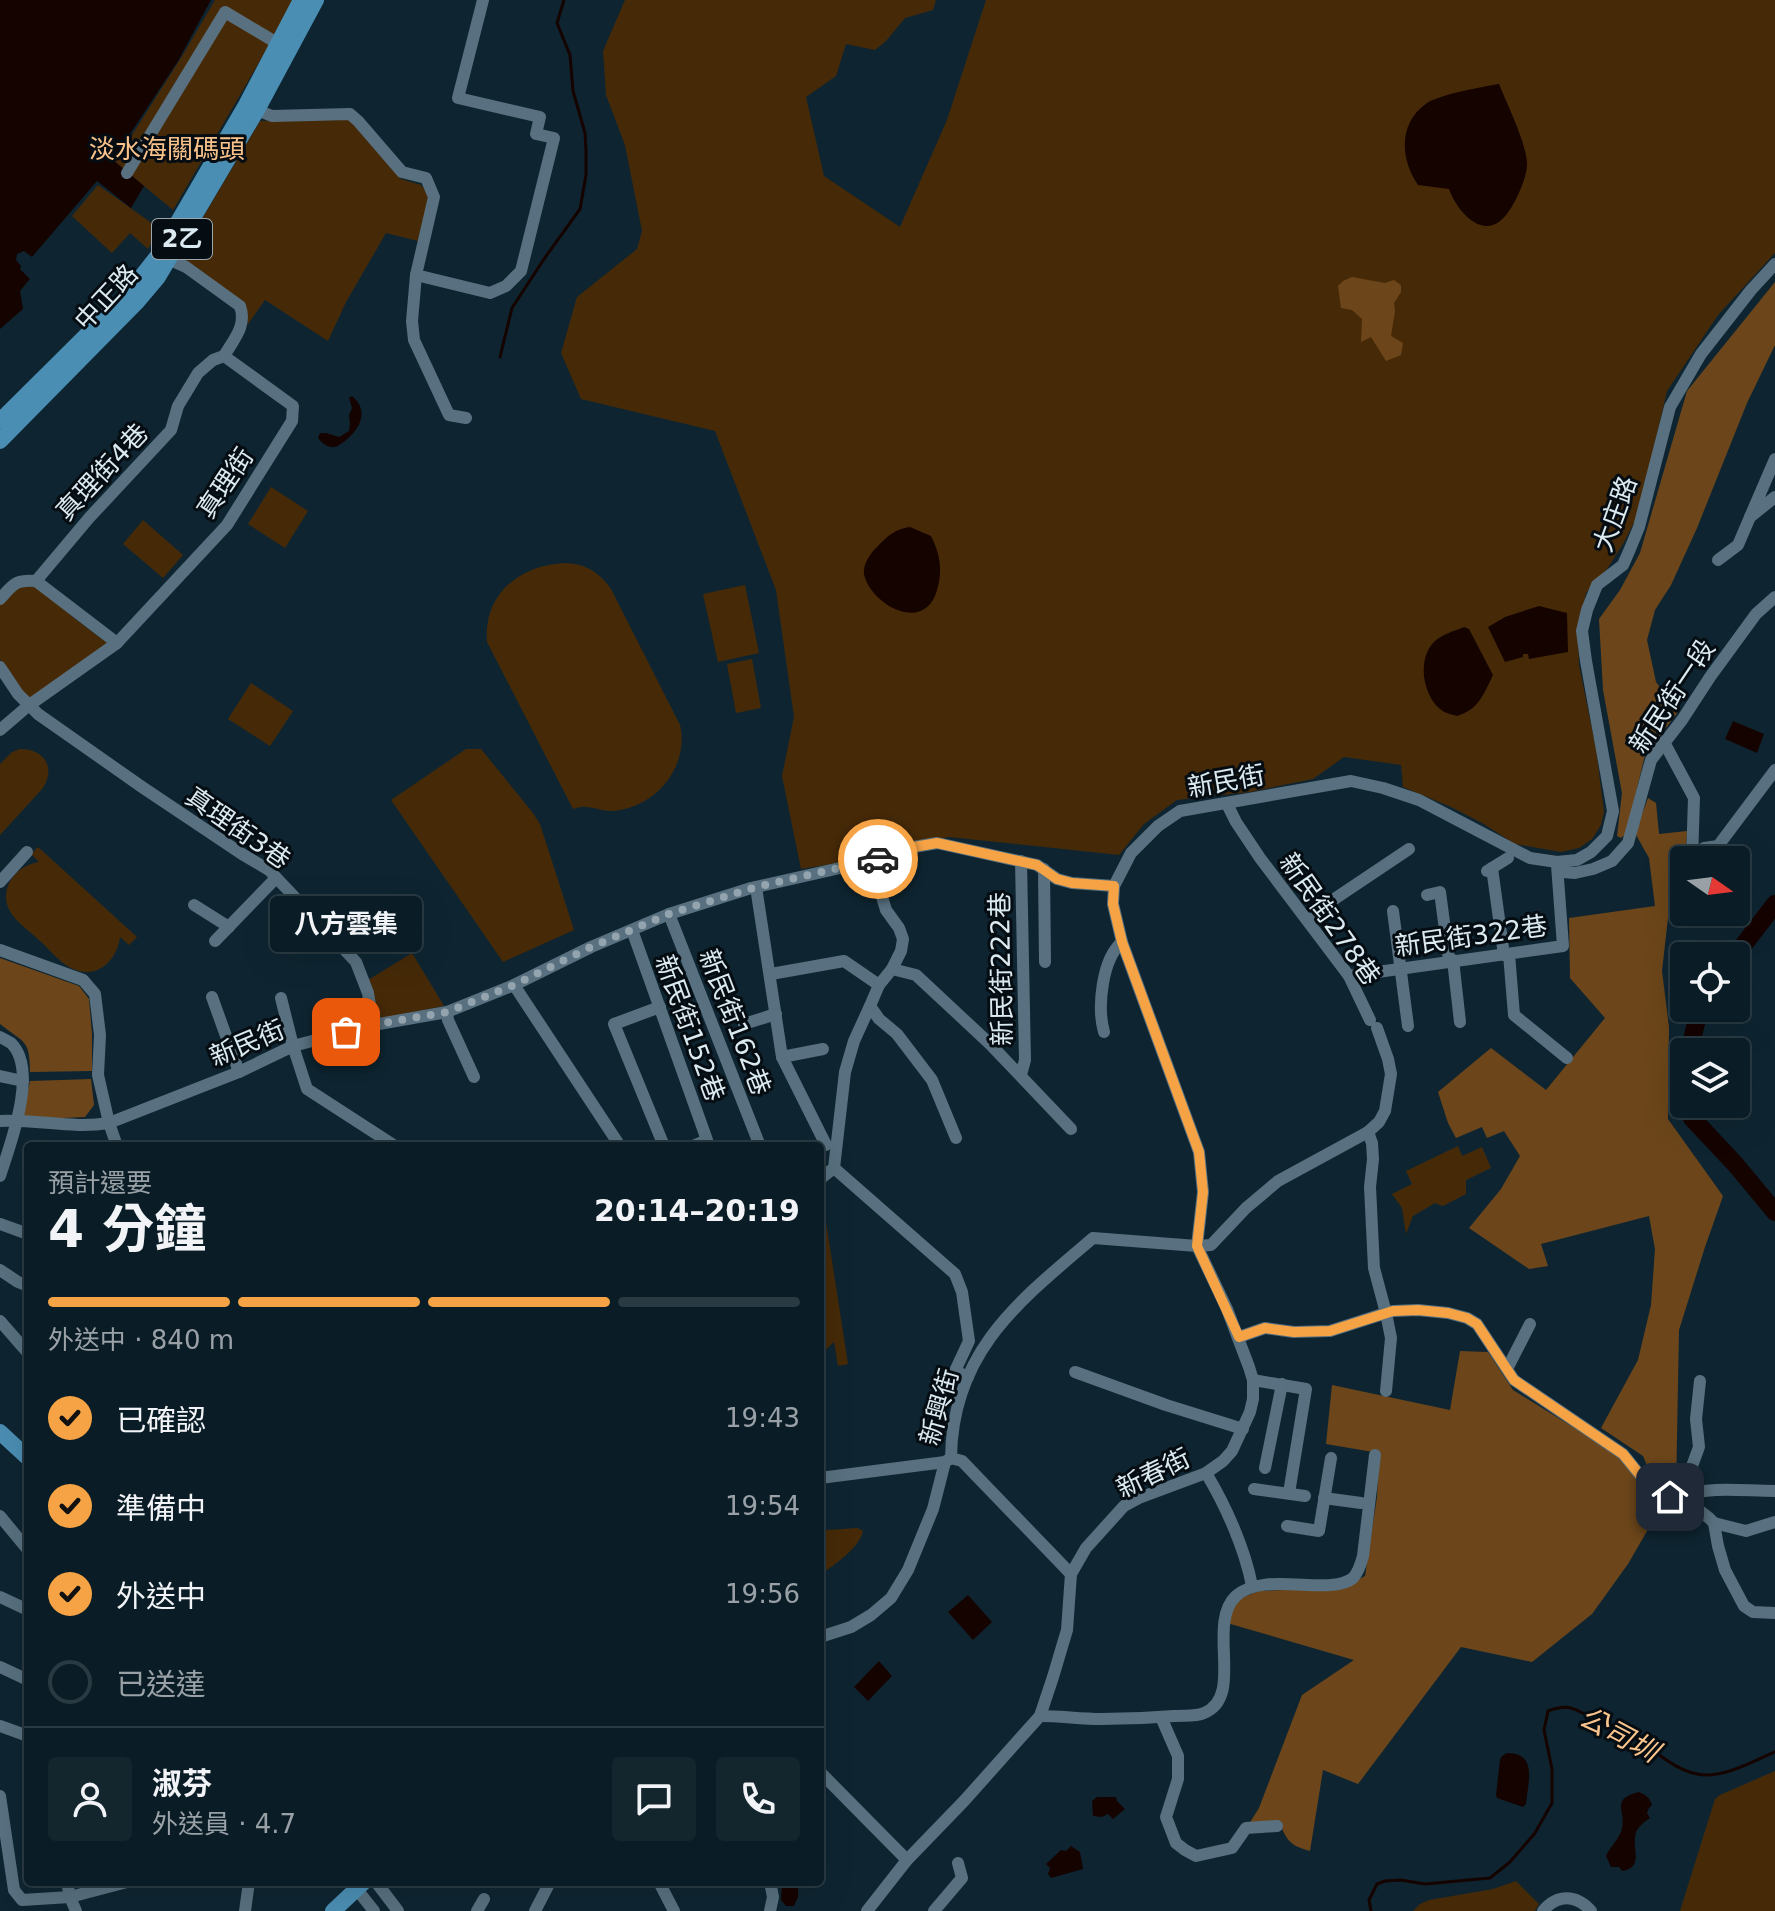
<!DOCTYPE html>
<html lang="zh-TW">
<head>
<meta charset="utf-8">
<style>
  body { margin:0; font-family:"DejaVu Sans","Noto Sans TC",sans-serif; background:#13252d; color:#f1f3f6; height:100vh; display:flex; flex-direction:column; font-size:30px; white-space:nowrap }
  * { box-sizing:border-box; margin:0 }
  p { font-size:26px; color:#99a1a7 }
  .icon { flex:none; width:44px; height:44px; fill:none; stroke:currentColor; stroke-width:2; stroke-linecap:round; stroke-linejoin:round }
  .map { position:relative; flex:1; overflow:hidden }
  .side { position:absolute; left:24px; top:1142px; width:800px; height:744px; display:flex; flex-direction:column; background:#0a1c25; border-radius:8px; box-shadow:0 8px 32px #0002,0 0 0 2px #2a3a42 }
  .side>* { flex:none }
  .needle { width:52px; rotate:104deg }
  .controls { position:absolute; left:1670px; top:846px; display:grid; gap:16px }
  .controls a { display:grid; place-items:center; width:80px; height:80px; border-radius:8px; background:#0a1c25; box-shadow:0 8px 32px #0002,0 0 0 2px #2a3a42; font-size:40px }
  .pin { position:absolute; display:grid; place-items:center; width:68px; height:68px; color:#fff; margin:-34px; border-radius:16px; box-shadow:0 4px 12px #0006 }
  .courier { position:absolute; display:grid; place-items:center; width:80px; height:80px; margin:-40px; border:6px solid #f5a345; border-radius:50%; background:#fff; color:#222; box-shadow:0 2px 10px #0007 }
  .bubble { position:absolute; height:56px; border-radius:8px; background:#0a1c25; box-shadow:0 8px 32px #0002,0 0 0 2px #2a3a42; font-size:26px; font-weight:700; line-height:56px; text-align:center }
  .summary em { font-style:normal; font-weight:700 }
  .summary div { display:flex; flex-direction:column-reverse }
  .summary { display:flex; align-items:center; justify-content:space-between; height:136px; padding:0 24px }
  h1 { font-size:52px; font-weight:700; line-height:60px }
  .bar { display:grid; grid-template-columns:repeat(4,1fr); gap:12px 8px; align-content:center; height:96px; padding:0 24px }
  .bar i { height:10px; border-radius:6px; background:#2a3a42 }
  .bar .on { background:#f5a345 }
  .bar p { grid-column:span 4 }
  .line { display:flex; align-items:center; gap:20px; padding:0 24px; border-top:2px solid #2a3a42 }
  .line div { flex:1 }
  .round { display:grid; place-items:center; flex:none; width:84px; height:84px; border-radius:8px; background:#13252d }
  ol { padding:0 24px; list-style:none }
  li { display:flex; align-items:center; gap:24px; height:88px }
  li p { margin-inline-start:auto }
  li .icon { padding:8px; border-radius:50%; background:#f5a345; color:#111; stroke-width:4 }
  li:last-child { color:#99a1a7 }
  li i { width:44px; height:44px; border:4px solid #2a3a42; border-radius:50% }
  .map>svg:first-child { display:block }
  .green { fill:#462a08 }
  .forest { fill:#6c461a }
  .water { fill:#150300 }
  .lines { fill:none; stroke-linecap:round; stroke-linejoin:round }
  .stream { stroke:#150300; stroke-width:3 }
  .river { stroke:#150300; stroke-width:18 }
  .minor { stroke:#58707f; stroke-width:12 }
  .major { stroke:#4b8eb3; stroke-width:16 }
  .done { stroke:#93a4ae; stroke-width:8; stroke-dasharray:0 14.4 }
  .route { stroke:#f5a345; stroke-width:10 }
  .labels { text-anchor:middle; stroke-width:6; stroke-linejoin:round; paint-order:stroke }
  .shield { fill:#050d12; stroke:#9ba7ae; stroke-width:2 }
  .shield-label { font-size:24px; font-weight:bold; fill:#dbe9f1 }
  .park-label { font-size:26px; fill:#f9c28a; stroke:#050d12 }
  .street-label { font-size:26px; fill:#dbe9f1; stroke:#050d12 }
  .water-label { font-size:28px; font-style:italic; fill:#fcc58d; stroke:#050d12 }
</style>
</head>
<body>
<div class="map">
<svg width="1775" height="1911" viewBox="0 0 1775 1911">
  <rect width="100%" height="100%" fill="#0e2531"/>
  <!-- green -->
  <g class="green">
    <polygon points="215,0 293,0 272,40 173,210 115,162 184,53"/>
    <polygon points="625,0 936,0 933,10 905,18 886,41 875,50 846,44 836,76 806,97 824,176 900,227 947,120 986,0 1775,0 1775,253 1718,315 1667,391 1638,515 1623,544 1607,569 1586,593 1578,630 1579,665 1596,749 1604,812 1601,825 1592,839 1579,848 1561,852 1515,844 1482,823 1451,807 1403,787 1401,765 1344,757 1313,779 1250,792 1177,800 1144,824 1119,855 949,837 868,858 801,869 782,776 794,717 776,590 715,431 581,399 561,353 577,297 637,249 642,231 625,145 606,95 603,51"/>
    <polygon points="349,119 401,179 421,185 429,195 418,241 386,233 346,302 328,341 265,300 248,324 243,308 180,256 260,121"/>
    <polygon points="98,185 160,229 148,249 130,233 112,253 72,216"/>
    <polygon points="271,487 308,511 285,548 248,524"/>
    <polygon points="143,520 183,555 163,578 123,544"/>
    <path d="M565 563C586 564 599 572 611 589L680 725C690 767 654 810 610 811 602 811 594 807 586 807 582 806 577 808 573 809L487 642C483 594 520 565 565 563Z"/>
    <polygon points="19,582 39,587 74,618 111,646 33,697 25,697 0,659 0,605"/>
    <polygon points="745,585 759,653 718,662 703,594"/>
    <polygon points="752,659 761,708 736,713 727,664"/>
    <polygon points="251,683 293,711 270,746 228,719"/>
    <path d="M20 749C44 749 56 767 43 788L0 835V764L12 752Z"/>
    <polygon points="466,749 481,749 533,813 540,824 574,930 503,962 391,800"/>
    <path d="M38 847 137 937 129 945 120 937C117 961 96 981 71 968 59 962 48 948 38 939 28 930 13 920 8 907 0 885 18 865 39 862L31 854Z"/>
    <polygon points="412,953 444,1006 383,1018 375,1016 368,980"/>
    <polygon points="1458,1146 1462,1156 1482,1147 1491,1168 1466,1180 1466,1194 1443,1206 1435,1203 1413,1216 1406,1234 1402,1208 1392,1194 1412,1184 1406,1171"/>
    <polygon points="824,1209 848,1364 838,1366 834,1342 820,1355 820,1212"/>
    <path d="M858 1528 863 1531C860 1547 834 1566 820 1574V1534L827 1530Z"/>
    <polygon points="1775,1771 1775,1911 1680,1911 1715,1799 1720,1795"/>
    <polygon points="1516,1881 1539,1904 1535,1911 1413,1911 1420,1904 1429,1900 1493,1889"/>
  </g>
  <!-- forest -->
  <g class="forest">
    <polygon points="1352,277 1385,283 1394,280 1401,285 1401,292 1394,303 1395,311 1391,336 1403,343 1401,355 1386,361 1371,337 1361,342 1362,319 1352,310 1341,308 1338,286 1343,281"/>
    <polygon points="1775,282 1775,345 1747,403 1697,528 1671,585 1655,610 1647,640 1656,682 1678,712 1645,755 1626,834 1621,838 1617,836 1622,793 1603,690 1599,619 1620,590 1640,553 1687,391"/>
    <polygon points="1648,798 1656,803 1659,834 1687,831 1684,887 1668,918 1662,971 1669,1027 1668,1119 1723,1196 1705,1247 1679,1330 1676,1490 1654,1482 1643,1456 1601,1428 1638,1360 1651,1305 1655,1249 1649,1216 1541,1244 1548,1266 1529,1269 1469,1228 1501,1189 1520,1156 1504,1131 1487,1138 1482,1127 1456,1138 1448,1123 1438,1092 1491,1048 1546,1090 1605,1018 1570,978 1569,918 1655,906 1649,858 1635,833"/>
    <path d="M0 958 79 986 89 999 92 1034V1071L30 1072C30 1039 24 1043 0 1024Z"/>
    <polygon points="91,1079 94,1105 85,1117 21,1120 30,1081"/>
    <path d="M1460 1351 1488 1352 1513 1390 1618 1455 1658 1499 1654 1519 1628 1564 1592 1614 1532 1662 1461 1647 1358 1784 1323 1770 1310 1851C1291 1846 1287 1841 1280 1824H1249L1259 1808 1302 1695 1354 1660 1227 1623 1230 1611 1241 1598 1259 1591 1342 1588 1365 1576 1377 1497 1379 1453 1326 1444 1332 1385 1450 1410Z"/>
  </g>
  <!-- water -->
  <g class="water">
    <polygon points="0,0 211,0 178,61 113,160 144,186 131,208 97,181 32,257 24,251 17,254 16,260 21,266 20,269 30,279 20,291 23,309 0,329"/>
    <path d="M1499 84C1507 104 1528 146 1527 166 1526 181 1512 213 1499 222 1478 237 1455 207 1449 189L1418 185C1400 159 1398 123 1427 103 1441 94 1482 87 1499 84Z"/>
    <path d="M352 396C369 410 361 428 346 440 344 442 337 447 335 447 327 448 322 443 318 438L320 433H326L339 437 349 431 350 424 349 415 352 408 349 398Z"/>
    <path d="M910 527 931 536C940 553 943 571 937 590 925 633 875 607 865 578 861 568 868 557 874 550 887 537 892 530 910 527Z"/>
    <polygon points="1539,606 1567,613 1568,652 1529,659 1528,654 1523,654 1523,657 1505,662 1488,627 1505,617"/>
    <path d="M1464 627 1469 629 1493 675C1484 694 1478 710 1457 716 1451 714 1444 713 1440 709 1422 694 1417 657 1435 641 1443 634 1454 631 1464 627Z"/>
    <polygon points="1733,721 1764,734 1757,753 1725,739"/>
    <polygon points="968,1595 992,1622 973,1640 948,1612"/>
    <polygon points="879,1661 892,1676 868,1701 854,1687"/>
    <path d="M1507 1753C1538 1753 1528 1782 1526 1804L1523 1807 1497 1798 1496 1795 1500 1760 1502 1756Z"/>
    <path d="M1639 1792C1646 1795 1650 1798 1652 1805L1649 1808 1647 1813 1650 1818C1644 1822 1639 1826 1636 1832 1631 1847 1645 1868 1622 1871L1619 1867H1611L1606 1856C1610 1846 1620 1839 1622 1828 1626 1810 1610 1799 1639 1792Z"/>
    <polygon points="1097,1797 1116,1797 1117,1801 1125,1809 1113,1819 1108,1814 1102,1817 1093,1816 1092,1801"/>
    <polygon points="1071,1846 1080,1852 1083,1869 1051,1878 1048,1874 1050,1868 1046,1864 1061,1850 1066,1851"/>
    <polygon points="782,1882 806,1882 798,1887 798,1897 794,1906 786,1906 781,1900"/>
  </g>
  <g class="lines">
    <!-- stream -->
    <g class="stream">
      <polyline points="500,357 512,308 544,259 580,209 586,175 586,150 585,133 573,91 570,55 557,23 564,0"/>
      <path d="M1371 1911 1369 1900 1377 1884 1385 1881 1401 1880 1425 1884 1490 1878 1510 1862 1535 1833 1552 1803V1769L1544 1730 1548 1711C1570 1703 1574 1709 1594 1719 1605 1724 1618 1727 1629 1733 1653 1748 1675 1773 1704 1775 1728 1776 1753 1761 1775 1752"/>
    </g>
    <!-- river -->
    <g class="river">
      <polyline points="1735,956 1775,904"/>
      <polyline points="1689,1052 1697,1019 1703,1008"/>
      <polyline points="1684,1072 1684,1083"/>
      <polyline points="1689,1104 1692,1118 1736,1165 1775,1212"/>
    </g>
    <!-- minor -->
    <g class="minor">
      <polyline points="257,110 272,116 350,114 358,121 402,172 426,178 434,197 416,275 490,293 506,286 521,271 554,138 536,134 540,117 458,98 483,0"/>
      <polyline points="127,173 225,12 277,43"/>
      <polyline points="416,275 412,321 414,340 449,415 466,418"/>
      <polyline points="1775,459 1750,517 1775,497"/>
      <polyline points="1718,560 1738,545 1750,517"/>
      <polyline points="36,581 89,518 171,430 178,406 198,373 213,360 224,356"/>
      <polyline points="36,581 117,643"/>
      <path d="M0 599C13 585 15 579 36 581"/>
      <polyline points="0,667 18,694 38,714 142,787 242,854 269,870 356,962 368,993 373,1025"/>
      <path d="M0 730 28 706 117 643 227 525 292 421 293 406 224 356C234 339 247 326 240 306L186 267 164 257"/>
      <polyline points="1664,742 1694,798 1692,860"/>
      <polyline points="1227,804 1236,822 1260,858 1349,976 1370,1020"/>
      <polyline points="1704,848 1718,846 1775,770"/>
      <polyline points="871,861 886,910 899,928 903,939 901,951 892,969"/>
      <polyline points="1557,862 1563,872 1575,873 1593,869 1612,861 1628,843 1651,760 1682,720 1710,677 1756,614 1775,597"/>
      <polyline points="1492,868 1504,955"/>
      <polyline points="1044,869 1045,962"/>
      <polyline points="1487,871 1508,858"/>
      <polyline points="0,882 27,852"/>
      <polyline points="756,887 782,1057 826,1145"/>
      <polyline points="1427,895 1440,892 1449,960"/>
      <polyline points="194,905 229,927"/>
      <polyline points="1393,911 1408,1026"/>
      <polyline points="669,914 760,1146"/>
      <polyline points="1306,918 1409,849"/>
      <polyline points="632,930 707,1140 693,1146"/>
      <polyline points="215,941 276,878"/>
      <polyline points="0,950 83,980 95,994 100,1035 98,1075 109,1123 117,1146"/>
      <polyline points="1509,954 1514,1015 1567,1058"/>
      <polyline points="1453,960 1460,1022"/>
      <polyline points="771,974 844,961 879,985"/>
      <polyline points="1349,976 1563,946 1557,865"/>
      <polyline points="514,985 620,1146"/>
      <polyline points="212,997 239,1072"/>
      <polyline points="281,998 293,1046 307,1089 395,1146"/>
      <polyline points="660,1007 614,1024 664,1146"/>
      <polyline points="447,1012 448,1020 474,1077"/>
      <polyline points="744,1024 776,1014"/>
      <path d="M1104 1032C1097 1007 1102 959 1122 942"/>
      <path d="M0 1037C4 1039 8 1041 11 1043 39 1070 10 1145 0 1176"/>
      <polyline points="782,1057 823,1049"/>
      <polyline points="1021,1075 1025,1060 1021,861"/>
      <polyline points="0,1076 23,1081"/>
      <path d="M0 1121C37 1119 72 1129 109 1123L239 1072 293 1046 373 1025 447 1012 514 985 591 947 669 914 751 888 871 861 908 848 937 843 1037 865 1057 879 1072 883 1114 886"/>
      <polyline points="1368,1132 1372,1143 1373,1159 1370,1187 1374,1268 1386,1313 1393,1311 1418,1310 1448,1313 1467,1318 1477,1324 1514,1380 1623,1454 1652,1490 1661,1496 1681,1496 1709,1518 1714,1523 1718,1546 1725,1570 1744,1606 1753,1612 1775,1613"/>
      <polyline points="956,1138 932,1080 897,1034 879,1019 870,1006 879,985 892,969 916,975 990,1044 1071,1129"/>
      <polyline points="834,1168 955,1274 962,1292 969,1341 955,1371 968,1377"/>
      <polyline points="820,1179 834,1168 845,1072 854,1041 870,1006"/>
      <polyline points="0,1224 28,1234"/>
      <polyline points="0,1270 18,1282 28,1286"/>
      <polyline points="0,1321 28,1353"/>
      <polyline points="1239,1337 1265,1328 1294,1332 1330,1331 1386,1313 1391,1338 1386,1391"/>
      <polyline points="1507,1369 1530,1324"/>
      <polyline points="1075,1372 1166,1405 1243,1429"/>
      <polyline points="1253,1380 1306,1389 1289,1493"/>
      <path d="M951 1458C952 1352 1019 1301 1093 1238L1197 1246 1211 1245 1246 1208 1278 1181 1368 1132 1379 1122 1385 1111 1391 1074 1388 1059 1377 1028"/>
      <polyline points="951,1458 962,1461 1071,1574"/>
      <polyline points="1265,1468 1282,1384"/>
      <path d="M1206 1473C1226 1506 1245 1549 1252 1586"/>
      <polyline points="820,1478 945,1462"/>
      <polyline points="1254,1489 1305,1496"/>
      <polyline points="1681,1496 1699,1447 1696,1419 1700,1381"/>
      <path d="M1681 1496C1712 1486 1743 1491 1775 1491"/>
      <polyline points="1324,1498 1361,1503"/>
      <polyline points="0,1516 28,1550"/>
      <polyline points="1714,1523 1746,1531 1775,1522"/>
      <polyline points="1287,1526 1319,1531 1331,1458"/>
      <polyline points="0,1597 28,1610"/>
      <polyline points="820,1637 851,1627 871,1615 891,1598 908,1570 933,1509 945,1462 951,1458"/>
      <polyline points="0,1667 28,1680"/>
      <path d="M1040 1716C1060 1716 1081 1719 1101 1719 1125 1719 1150 1718 1174 1716 1184 1715 1195 1717 1204 1713 1245 1697 1206 1624 1236 1596 1264 1570 1330 1597 1353 1578 1359 1572 1361 1563 1363 1556L1375 1455"/>
      <polyline points="1161,1717 1178,1756 1178,1779 1166,1817 1176,1843 1185,1850 1196,1856 1232,1848 1246,1828 1277,1826"/>
      <polyline points="0,1726 28,1736"/>
      <polyline points="820,1772 907,1860"/>
      <polyline points="0,1796 14,1890 22,1900 70,1897 127,1882"/>
      <polyline points="67,1882 70,1897 76,1911"/>
      <polyline points="351,1882 374,1911"/>
      <polyline points="376,1882 398,1911"/>
      <polyline points="659,1882 674,1911"/>
      <polyline points="770,1882 773,1897 770,1911"/>
      <polyline points="245,1911 249,1882"/>
      <polyline points="477,1911 484,1899"/>
      <polyline points="535,1911 550,1882"/>
      <polyline points="867,1911 907,1860 964,1801 1040,1716 1053,1677 1067,1630 1071,1574 1086,1548 1124,1506 1139,1498 1206,1473 1223,1461 1232,1451 1250,1412 1253,1399 1253,1380 1249,1367 1227,1309 1197,1246 1203,1192 1199,1152 1122,942 1113,904 1114,886 1131,853 1158,826 1180,811 1351,781 1383,788 1419,800 1530,858 1557,862 1577,860 1591,852 1607,836 1613,811 1586,661 1582,631 1587,610 1597,585 1623,565 1630,549 1639,527 1670,407 1701,354 1751,290 1775,264"/>
      <polyline points="934,1911 962,1878 958,1863"/>
      <path d="M1543 1911C1557 1894 1576 1894 1591 1911"/>
    </g>
    <!-- major -->
    <g class="major">
      <polyline points="0,421 127,295 160,253 246,105 301,0"/>
      <polyline points="0,441 136,303 158,277 257,110 316,0"/>
      <polyline points="0,1432 28,1458"/>
      <polyline points="333,1911 364,1882"/>
    </g>
  </g>
  <g class="lines">
    <!-- done -->
    <polyline class="done" points="346,1032 373,1025 447,1012 514,985 591,947 669,914 756,887 878,859"/>
    <!-- route -->
    <polyline class="route" points="878,859 908,848 937,843 1037,865 1057,879 1072,883 1114,886 1113,904 1122,942 1199,1152 1203,1192 1197,1246 1239,1337 1265,1328 1294,1332 1330,1331 1393,1311 1418,1310 1448,1313 1467,1318 1477,1324 1514,1380 1623,1454 1652,1490 1661,1496 1670,1497"/>
  </g>
  <g class="labels">
    <!-- shield labels -->
    <rect class="shield" x="152" y="219" width="60" height="40" rx="6"/>
    <g class="shield-label">
      <text x="182" y="247">2乙</text>
    </g>
    <!-- park labels -->
    <g class="park-label">
      <text x="167" y="158">淡水海關碼頭</text>
    </g>
    <!-- street labels -->
    <g class="street-label">
      <text transform="translate(106 297) rotate(-47)" y="9">中正路</text>
      <text transform="translate(102 472) rotate(-47)" y="9">真理街4巷</text>
      <text transform="translate(225 483) rotate(-56)" y="9">真理街</text>
      <text transform="translate(1615 514) rotate(-70)" y="9">大庄路</text>
      <text transform="translate(1672 696) rotate(-56)" y="9">新民街一段</text>
      <text transform="translate(1226 781) rotate(-10)" y="9">新民街</text>
      <text transform="translate(238 828) rotate(35)" y="9">真理街3巷</text>
      <text transform="translate(1330 919) rotate(55)" y="9">新民街278巷</text>
      <text transform="translate(1471 936) rotate(-8)" y="9">新民街322巷</text>
      <text transform="translate(1001 969) rotate(-91)" y="9">新民街222巷</text>
      <text transform="translate(735 1022) rotate(69)" y="9">新民街162巷</text>
      <text transform="translate(690 1028) rotate(70)" y="9">新民街152巷</text>
      <text transform="translate(247 1043) rotate(-23)" y="9">新民街</text>
      <text transform="translate(939 1407) rotate(-74)" y="9">新興街</text>
      <text transform="translate(1153 1473) rotate(-26)" y="9">新春街</text>
    </g>
    <!-- water labels -->
    <g class="water-label">
      <text transform="translate(1619 1734) rotate(28)" y="10">公司圳</text>
    </g>
  </g>
</svg>
<div class="controls">
<a><svg class="needle" viewBox="-14 -14 28 28"><path d="M0-13l5 13h-10z" fill="#e53935"/><path d="M0 13l5-13h-10z" fill="#99a1a7"/></svg></a>
<a><svg class="icon" aria-label="locate" viewBox="0 0 24 24"><circle cx="12" cy="12" r="6"/><path d="M12 2v4M12 18v4M2 12h4M18 12h4"/></svg></a>
<a><svg class="icon" aria-label="layers" viewBox="0 0 24 24"><path d="M12 4l9 5-9 5-9-5zM3 14l9 5 9-5"/></svg></a>
</div>
<div class="pin" style="left:346px;top:1032px;background:#ea580c"><svg class="icon" aria-label="bag" viewBox="0 0 24 24"><path d="M5 8h14l-1 12H6zM9 8a3 3 0 0 1 6 0"/></svg></div>
<div class="pin" style="left:1670px;top:1497px;background:#1f2937"><svg class="icon" aria-label="home" viewBox="0 0 24 24"><path d="M3 11l9-7 9 7M6 9v11h12V9"/></svg></div>
<div class="courier" style="left:878px;top:859px"><svg class="icon" aria-label="car" viewBox="0 0 24 24"><path d="M5 17H2v-5l4-1 3-4h7l3 4 3 1v5h-3M9 17h6M6 11h13"/><circle cx="7" cy="17" r="2"/><circle cx="17" cy="17" r="2"/></svg></div>
<div class="bubble" style="left:270px;top:896px;width:152px">八方雲集</div>
<section class="side">
<div class="summary"><div><h1>4 分鐘</h1><p>預計還要</p></div><em>20:14–20:19</em></div>
<div class="bar"><i class="on"></i><i class="on"></i><i class="on"></i><i></i><p>外送中 · 840 m</p></div>
<ol>
<li><svg class="icon" aria-label="check" viewBox="0 0 24 24"><path d="M5 12l5 5 9-10"/></svg>已確認<p>19:43</p></li>
<li><svg class="icon" aria-label="check" viewBox="0 0 24 24"><path d="M5 12l5 5 9-10"/></svg>準備中<p>19:54</p></li>
<li><svg class="icon" aria-label="check" viewBox="0 0 24 24"><path d="M5 12l5 5 9-10"/></svg>外送中<p>19:56</p></li>
<li><i></i>已送達</li>
</ol>
<div class="line" style="height:144px"><a class="round"><svg class="icon" aria-label="person" viewBox="0 0 24 24"><circle cx="12" cy="8" r="4"/><path d="M4 21q1-7 8-7t8 7"/></svg></a><div><b>淑芬</b><p>外送員 · 4.7</p></div><a class="round"><svg class="icon" aria-label="chat" viewBox="0 0 24 24"><path d="M4 5h16v11H9l-5 4z"/></svg></a><a class="round"><svg class="icon" aria-label="phone" viewBox="0 0 24 24"><path d="M5 4h4l2 5-3 2q2 4 5 5l2-3 5 2v4C11 20 4 13 5 4z"/></svg></a></div>
</section>
</div>
</body>
</html>
